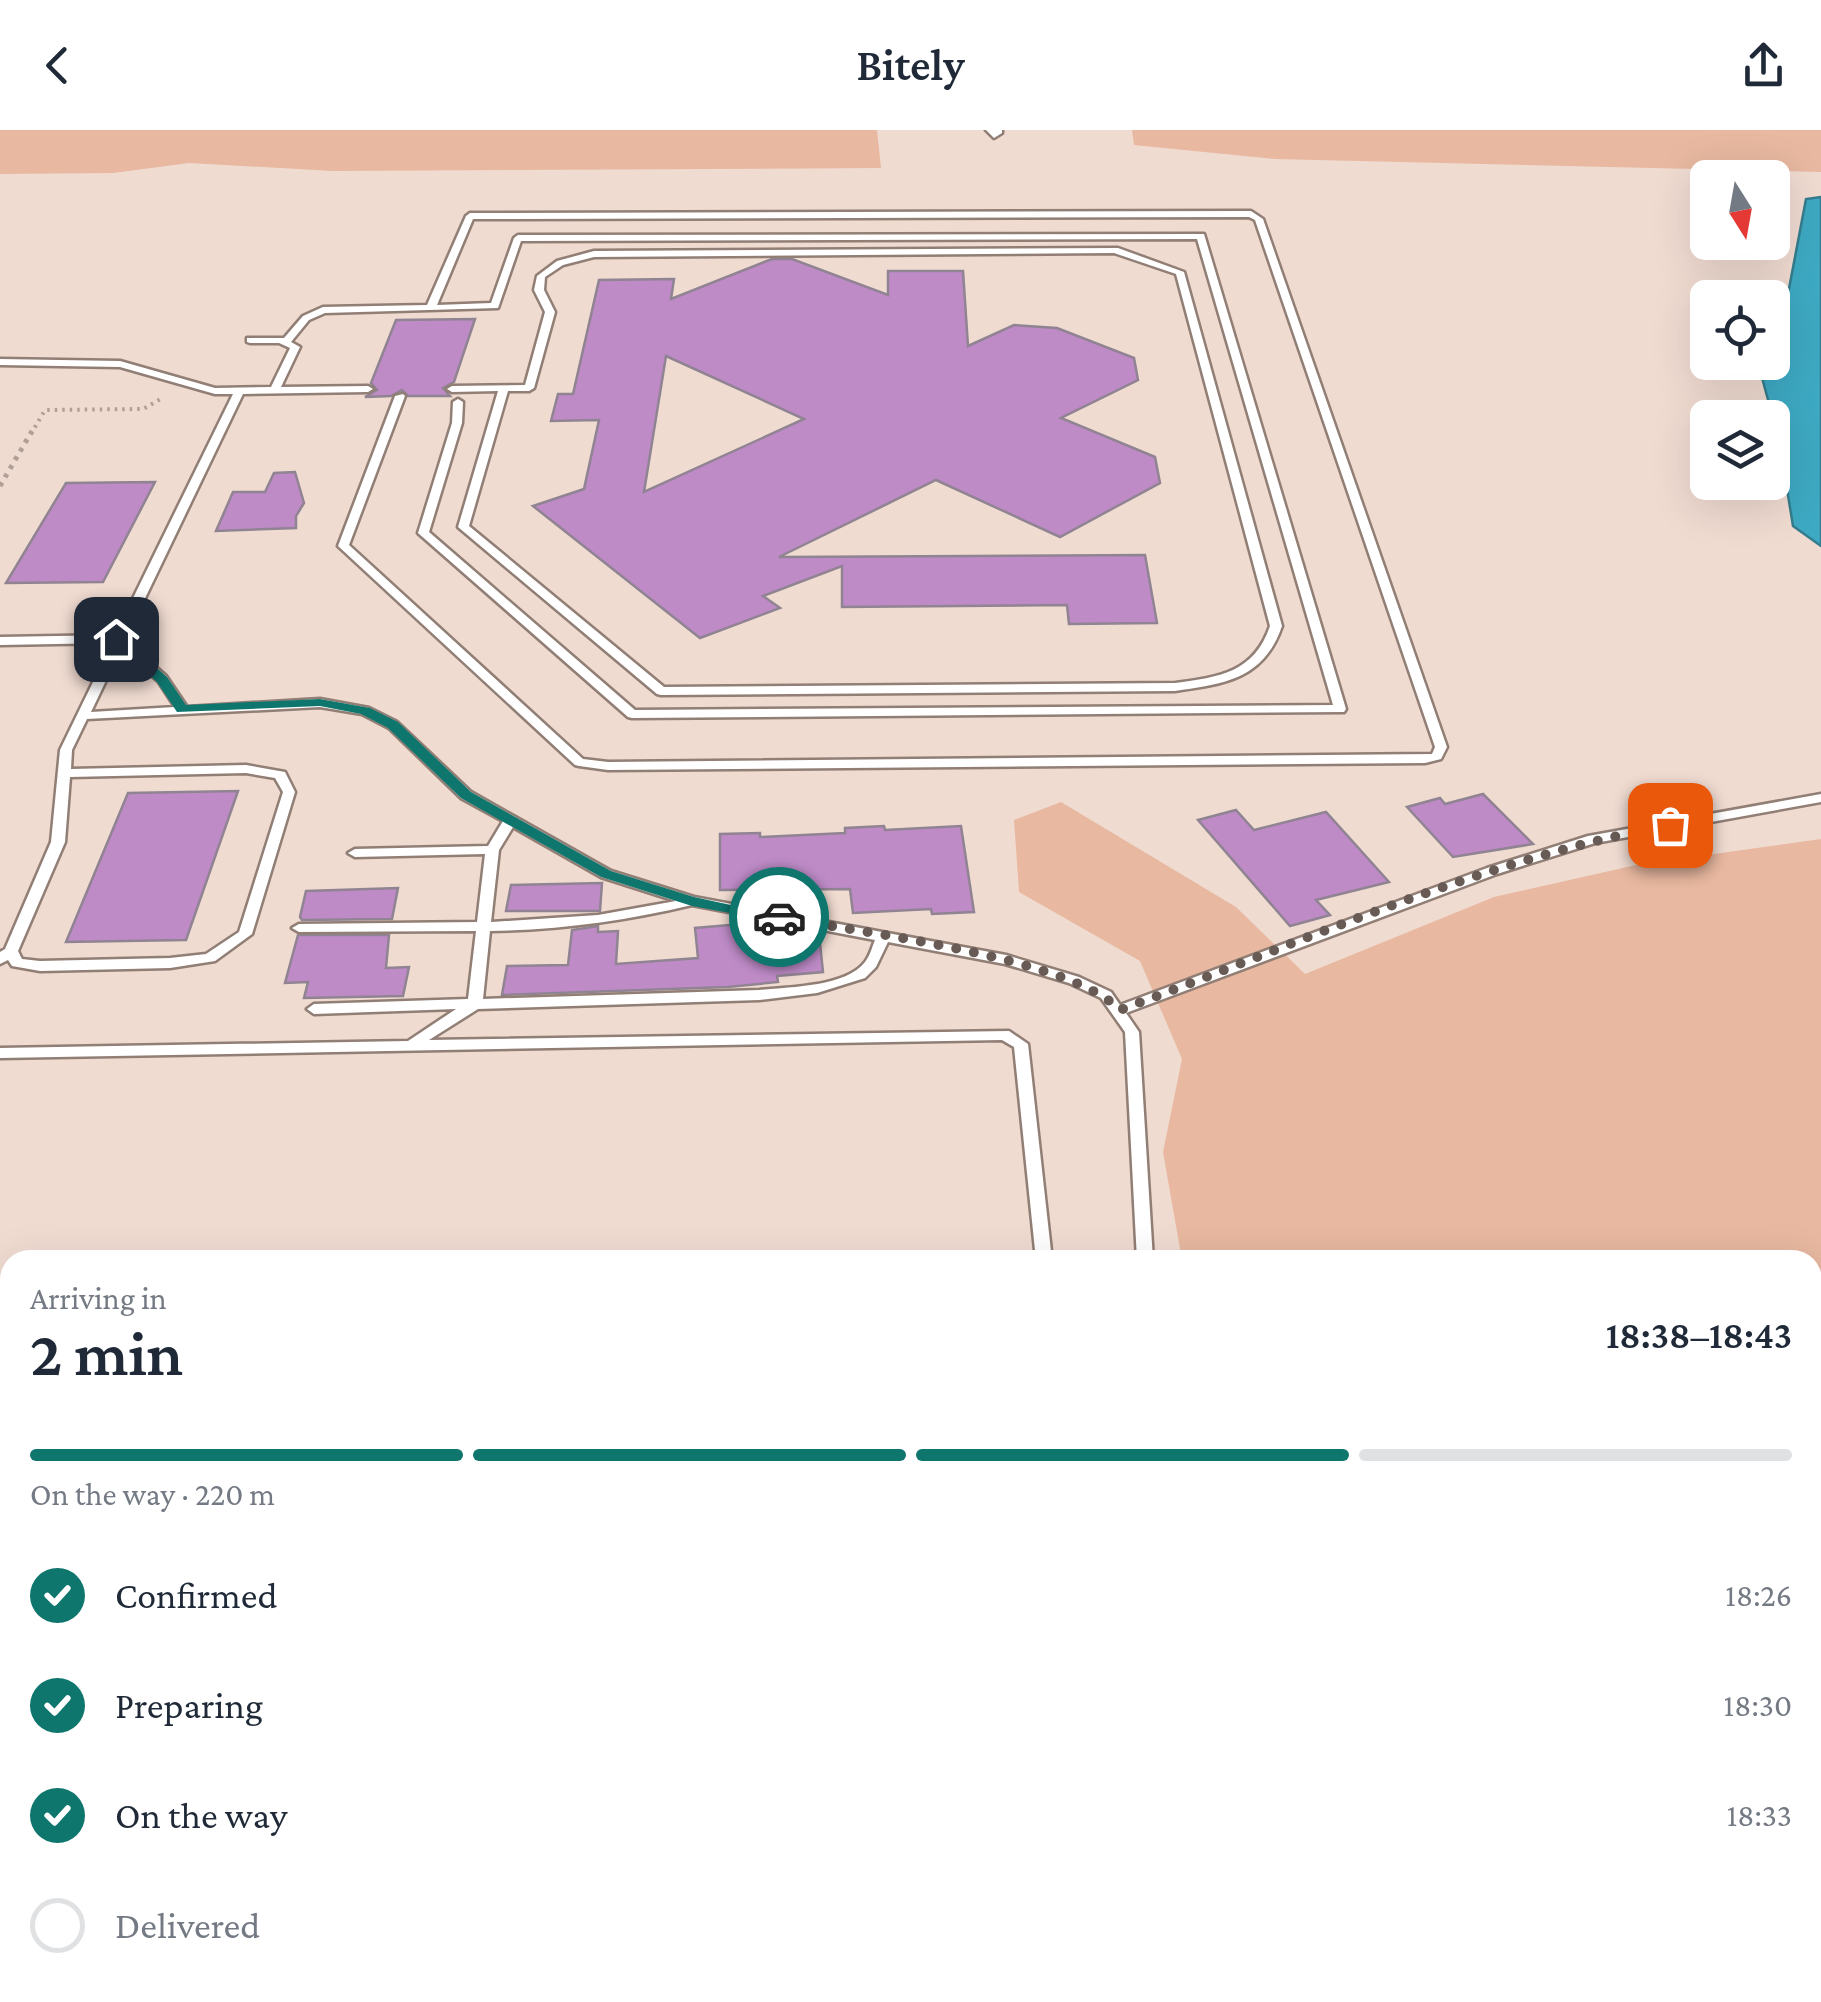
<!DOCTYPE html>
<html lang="en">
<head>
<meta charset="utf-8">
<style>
  body { margin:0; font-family:"Crimson Pro",serif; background:#f6f6f7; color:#1f2937; height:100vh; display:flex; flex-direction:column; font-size:38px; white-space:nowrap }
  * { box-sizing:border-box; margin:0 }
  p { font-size:32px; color:#747a83 }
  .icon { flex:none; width:55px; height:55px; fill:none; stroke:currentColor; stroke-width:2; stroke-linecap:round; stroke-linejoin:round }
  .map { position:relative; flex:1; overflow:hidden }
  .panel { position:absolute; left:0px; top:1120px; width:1822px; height:752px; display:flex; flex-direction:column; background:#fff; border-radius:30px 30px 0 0; box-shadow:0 10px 40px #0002 }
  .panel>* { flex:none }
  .needle { width:65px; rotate:169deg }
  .buttons { position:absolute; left:1690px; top:30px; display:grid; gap:20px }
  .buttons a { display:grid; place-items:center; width:100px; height:100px; border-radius:15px; background:#fff; box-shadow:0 10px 40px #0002; font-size:50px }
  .pin { position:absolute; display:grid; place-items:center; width:85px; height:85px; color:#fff; margin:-42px; border-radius:20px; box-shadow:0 5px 15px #0006 }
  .courier { position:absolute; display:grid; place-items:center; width:100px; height:100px; margin:-50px; border:8px solid #0f766e; border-radius:50%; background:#fff; color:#222; box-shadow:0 2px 12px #0007 }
  .overview em { font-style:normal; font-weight:600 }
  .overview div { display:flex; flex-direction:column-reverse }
  .overview { display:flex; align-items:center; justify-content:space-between; height:170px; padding:0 30px }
  h1 { font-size:65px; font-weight:600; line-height:75px }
  .bar { display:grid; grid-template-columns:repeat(4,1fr); gap:15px 10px; align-content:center; height:120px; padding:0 30px }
  .bar i { height:12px; border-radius:8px; background:#e0e1e3 }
  .bar .active { background:#0f766e }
  .bar p { grid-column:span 4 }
  ol { padding:0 30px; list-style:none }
  li { display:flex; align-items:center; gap:30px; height:110px }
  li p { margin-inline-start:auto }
  li .icon { padding:10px; border-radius:50%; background:#0f766e; color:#fff; stroke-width:4 }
  li:last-child { color:#747a83 }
  li i { width:55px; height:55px; border:5px solid #e0e1e3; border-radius:50% }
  header { display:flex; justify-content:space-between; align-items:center; height:130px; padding:0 30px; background:#fff; font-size:45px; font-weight:600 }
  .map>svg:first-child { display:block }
  .green { fill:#e8b8a0 }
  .water { fill:#3ea9c3; stroke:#347d8e; stroke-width:2.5 }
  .building { fill:#be8bc7; stroke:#908392; stroke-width:2.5; fill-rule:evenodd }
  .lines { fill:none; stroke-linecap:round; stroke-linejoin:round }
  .service-casing { stroke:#917e75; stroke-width:5 }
  .minor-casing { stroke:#917e75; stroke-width:5 }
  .path-far1 { stroke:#b09f97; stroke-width:4; stroke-dasharray:2.5 5; stroke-linecap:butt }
  .path { stroke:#b09f97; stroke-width:5; stroke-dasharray:4 6; stroke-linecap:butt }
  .service { fill:#fff; fill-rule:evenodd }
  .minor { fill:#fff; fill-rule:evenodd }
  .route { fill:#0f766e }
  .done { stroke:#685b56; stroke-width:10; stroke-dasharray:0 18 }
</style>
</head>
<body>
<header><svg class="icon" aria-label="back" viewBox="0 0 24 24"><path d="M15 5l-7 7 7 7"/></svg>Bitely<svg class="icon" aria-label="share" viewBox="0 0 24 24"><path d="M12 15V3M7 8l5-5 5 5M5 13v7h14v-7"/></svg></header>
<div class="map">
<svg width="1821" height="1872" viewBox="0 0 1821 1872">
  <rect width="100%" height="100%" fill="#f0dbd1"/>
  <!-- green -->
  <g class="green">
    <polygon points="0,0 877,0 881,38 333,41 189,33 113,43 0,44"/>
    <polygon points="1132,0 1821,0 1821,42 1275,29 1134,15"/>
    <polygon points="1061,672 1236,777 1305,844 1494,767 1636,735 1821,709 1821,1770 1812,1769 1812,1130 1182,1130 1163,1022 1182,929 1140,831 1019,762 1014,690"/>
  </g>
  <!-- water -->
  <polygon class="water" points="1821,67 1821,416 1793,396 1779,310 1758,233 1772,232 1773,192 1788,164 1806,69"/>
  <!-- building -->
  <g class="building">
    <path d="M772 129H792L888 165V141H963L968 216 1014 195 1057 198 1134 228 1138 250 1061 288 1155 327 1160 353 1060 407 936 350 779 427 1145 425 1157 493 1069 494 1067 475 842 477V436L763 466 780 478 700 508 533 376 584 359 599 290 551 291 558 264H573L599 150 674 149 671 169ZM666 226 804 289 644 362Z"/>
    <polygon points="475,189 454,252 443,258 450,266 408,266 402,260 391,266 365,267 377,260 371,253 396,190"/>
    <polygon points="295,342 304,373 296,386 296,398 216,401 233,362 265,362 274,343"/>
    <polygon points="155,352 103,452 6,453 66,353"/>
    <polygon points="238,661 186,810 66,812 128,663"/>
    <polygon points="1483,664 1533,714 1453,727 1407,677 1440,668 1445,674"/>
    <polygon points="1236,680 1254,700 1326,682 1389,752 1316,770 1330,785 1290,796 1198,690"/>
    <polygon points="884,696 885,700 961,696 974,782 932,784 931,779 853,783 850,759 720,760 720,704 760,703 760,707 845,703 845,698"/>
    <polygon points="602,753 600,781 506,781 511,755"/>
    <polygon points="398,758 392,789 302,790 300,787 306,761"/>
    <polygon points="741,794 743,818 820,813 823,842 777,846 778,852 728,857 502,865 507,836 568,835 572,800 598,796 598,802 618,801 616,834 698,828 695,798"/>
    <polygon points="298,805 389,805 386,838 409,837 403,866 304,868 308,852 285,853"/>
  </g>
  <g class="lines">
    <defs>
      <g id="service">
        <path d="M1251 81 1263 89 1447 617 1441 629 1425 633 608 640 579 636 575 635 338 416 395 266 403 264 405 266 349 415 583 629 608 632 1432 624 1435 617 1255 90 1249 87 473 89 437 175 491 173 514 108 518 105 1204 104 1346 579 1344 582 632 588 628 587 418 403 452 293 453 272 458 269 463 272 462 293 429 402 635 580 1333 575 1197 109 521 111 498 178 325 183 309 190 291 212 300 217 281 257 368 256 373 259 368 262 243 264 125 510 166 546 187 577 320 569 369 578 397 592 471 662 611 741 694 767 1006 825 1079 847 1111 862 1120 875 1487 738 1588 706 1821 664V672L1595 713 1497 744 1126 883 1139 902 1153 1130H1137L1125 902 1101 868 1069 853 1005 834 888 812 876 837 865 848 817 863 759 870 478 879 429 910 1009 901 1028 914 1052 1130H1036L1014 917 1002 910 0 928V918L408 911 456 879 314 884 307 879 314 874 468 869 476 801 299 802 292 798 299 794 477 792 485 724 355 727 348 723 355 719 488 716 503 691 461 668 389 598 362 584 320 577 87 589 72 620 71 639 246 635 285 642 295 662 252 804 215 831 170 838 40 841 12 836 8 830 0 834V822L5 819 51 712 60 620 112 513 0 515V507L115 505 233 264H215L120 237 0 235V229L120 231 215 258 271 257 290 218 279 213H250L247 212V208H284L303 186 323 177 427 175 466 86 470 83ZM121 519 158 551 175 577 91 582ZM246 643 275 648 283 662 239 802 206 824 170 828 40 831 22 829 18 821 65 712 70 647ZM513 697 601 747 676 771 598 785 491 792 499 720ZM692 775 875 810C872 817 870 826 865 832 846 857 788 857 759 860L483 869 490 801C559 800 625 791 692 775Z"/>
        <path d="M1118 118 1184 142 1282 496C1264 549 1225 554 1175 561L661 565 657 564 458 397 498 261 452 262 447 259 452 256 525 255 545 182 534 160 537 146 557 131 594 121ZM1114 123 1176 144 1270 496C1254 543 1219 547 1175 553L664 557 469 396 508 261H529L534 258 555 182 544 160 545 147 563 135 594 127Z"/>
        <polygon points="1113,1862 1135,1862 1136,1872 1114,1872"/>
        <polygon points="1337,1862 1437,1862 1441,1864 1444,1872 1447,1864 1451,1862 1808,1862 1812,1864 1815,1872 1344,1872 1340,1870"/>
      </g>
      <polygon id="minor" points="986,0 1002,0 1002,3 994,8"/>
    </defs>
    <!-- service casing -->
    <use href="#service" class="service-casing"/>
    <!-- minor casing -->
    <use href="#minor" class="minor-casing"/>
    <!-- path-far1 -->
    <polyline class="path-far1" points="31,304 45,280 143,279 164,267"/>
    <!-- path -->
    <polyline class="path" points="0,356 32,301"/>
    <!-- service -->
    <use href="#service" class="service"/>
    <!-- minor -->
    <use href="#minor" class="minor"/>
  </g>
  <!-- route -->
  <polygon class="route" points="112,506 121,506 167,547 186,575 320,569 370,578 398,592 471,662 611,741 694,767 786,787 779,792 692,776 601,747 461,668 388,598 361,584 320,576 177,582 157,552 112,512"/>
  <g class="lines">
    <!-- done -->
    <path class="done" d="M779 787C857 802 1069 827 1120 880 1300 813 1481 730 1670 695"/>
  </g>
</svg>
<div class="buttons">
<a><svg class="needle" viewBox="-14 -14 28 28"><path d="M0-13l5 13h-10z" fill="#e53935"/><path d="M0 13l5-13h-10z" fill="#747a83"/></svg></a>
<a><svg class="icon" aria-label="locate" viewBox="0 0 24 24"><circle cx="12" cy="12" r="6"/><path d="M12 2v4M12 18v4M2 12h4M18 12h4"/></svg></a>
<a><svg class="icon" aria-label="layers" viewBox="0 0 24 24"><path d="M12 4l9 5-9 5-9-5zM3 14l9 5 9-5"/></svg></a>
</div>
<div class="pin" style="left:1670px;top:695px;background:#ea580c"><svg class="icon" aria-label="bag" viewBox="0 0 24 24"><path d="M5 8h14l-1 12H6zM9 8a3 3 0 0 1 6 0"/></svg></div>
<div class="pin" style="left:116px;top:509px;background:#1f2937"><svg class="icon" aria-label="home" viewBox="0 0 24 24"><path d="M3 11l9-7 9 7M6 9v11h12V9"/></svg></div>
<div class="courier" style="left:779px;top:787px"><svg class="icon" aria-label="car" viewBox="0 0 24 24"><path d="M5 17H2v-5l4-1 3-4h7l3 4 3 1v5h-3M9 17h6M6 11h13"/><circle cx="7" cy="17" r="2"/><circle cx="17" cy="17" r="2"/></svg></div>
<section class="panel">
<div class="overview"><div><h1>2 min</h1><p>Arriving in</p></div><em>18:38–18:43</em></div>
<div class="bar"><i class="active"></i><i class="active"></i><i class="active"></i><i></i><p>On the way · 220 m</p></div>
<ol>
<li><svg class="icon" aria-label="check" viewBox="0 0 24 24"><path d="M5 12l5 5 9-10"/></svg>Confirmed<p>18:26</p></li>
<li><svg class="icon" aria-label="check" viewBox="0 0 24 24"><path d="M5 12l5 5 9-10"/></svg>Preparing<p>18:30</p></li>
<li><svg class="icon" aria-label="check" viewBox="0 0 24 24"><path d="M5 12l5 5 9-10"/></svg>On the way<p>18:33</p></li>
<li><i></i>Delivered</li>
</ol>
</section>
</div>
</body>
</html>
